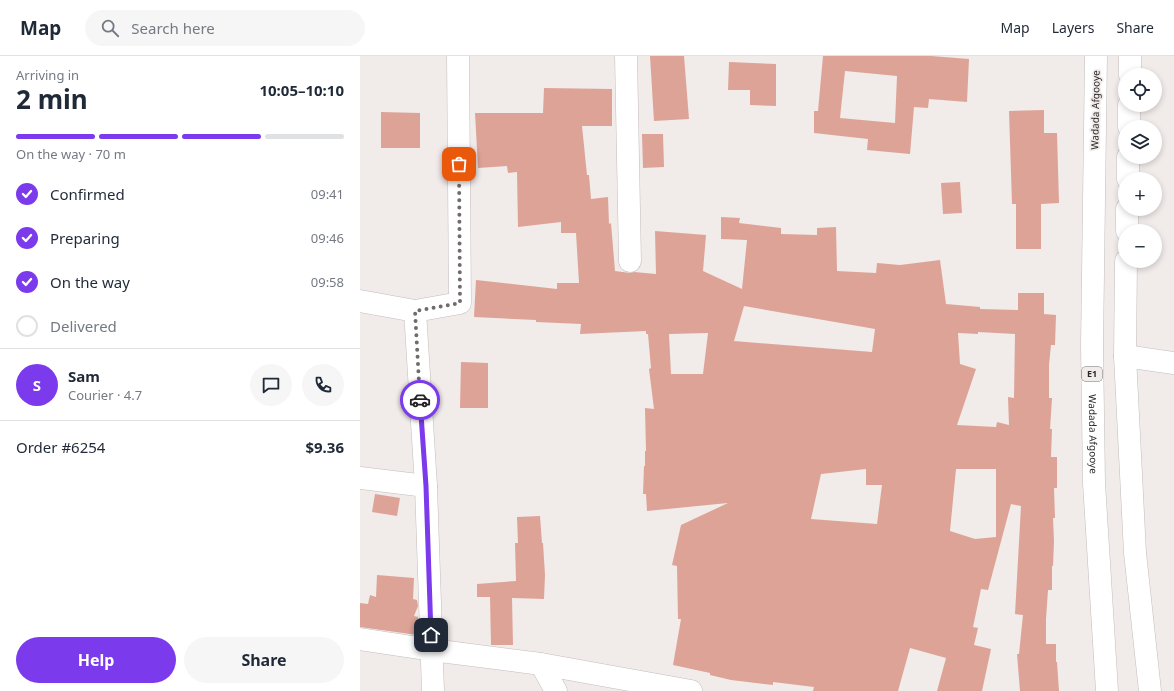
<!DOCTYPE html>
<html lang="en">
<head>
<meta charset="utf-8">
<style>
  body { margin:0; font-family:"Noto Sans",sans-serif; background:#f6f6f7; color:#1f2937; height:100vh; display:flex; flex-direction:column; font-size:15px; white-space:nowrap }
  * { box-sizing:border-box; margin:0 }
  p { font-size:13px; color:#747a83 }
  .icon { flex:none; width:22px; height:22px; fill:none; stroke:currentColor; stroke-width:2; stroke-linecap:round; stroke-linejoin:round }
  .map { position:relative; flex:1; overflow:hidden }
  .side { display:flex; flex-direction:column; background:#fff; width:360px }
  .side>* { flex:none }
  .fabs { position:absolute; left:758px; top:12px; display:grid; gap:8px }
  .fabs a { display:grid; place-items:center; width:44px; height:44px; border-radius:50%; background:#fff; box-shadow:0 2px 6px #0003; font-size:20px }
  .pin { position:absolute; display:grid; place-items:center; width:34px; height:34px; color:#fff; margin:-17px; border-radius:8px; box-shadow:0 2px 6px #0006 }
  .courier { position:absolute; display:grid; place-items:center; width:40px; height:40px; margin:-20px; border:3px solid #7c3aed; border-radius:50%; background:#fff; color:#222; box-shadow:0 1px 5px #0007 }
  .head em { font-style:normal; font-weight:700 }
  .head div { display:flex; flex-direction:column-reverse }
  .head { display:flex; align-items:center; justify-content:space-between; height:68px; padding:0 16px }
  h1 { font-size:26px; font-weight:700; line-height:30px }
  .bar { display:grid; grid-template-columns:repeat(4,1fr); gap:6px 4px; align-content:center; height:48px; padding:0 16px }
  .bar i { height:5px; border-radius:3px; background:#e0e1e3 }
  .bar .selected { background:#7c3aed }
  .bar p { grid-column:span 4 }
  .line { display:flex; align-items:center; gap:10px; padding:0 16px; border-top:1px solid #e0e1e3 }
  .line div { flex:1 }
  .round { display:grid; place-items:center; flex:none; width:42px; height:42px; border-radius:21px; background:#f6f6f7 }
  ol { padding:0 16px; list-style:none }
  li { display:flex; align-items:center; gap:12px; height:44px }
  li p { margin-inline-start:auto }
  li .icon { padding:4px; border-radius:50%; background:#7c3aed; color:#fff; stroke-width:4 }
  li:last-child { color:#747a83 }
  li i { width:22px; height:22px; border:2px solid #e0e1e3; border-radius:50% }
  .cta { display:flex; gap:8px; margin-top:auto; padding:8px 16px }
  .cta a { flex:1; height:46px; border-radius:24px; background:#7c3aed; color:#fff; font-size:16px; font-weight:700; line-height:46px; text-align:center }
  .cta a+a { background:#f6f6f7; color:#1f2937 }
  header { display:flex; align-items:center; gap:24px; box-sizing:border-box; height:56px; padding:0 20px; background:#fff; border-bottom:1px solid #e0e1e3 }
  header strong { font-size:19px }
  nav { display:flex; gap:22px; margin-inline-start:auto; font-size:14px }
  .search { width:280px; height:36px; background:#f6f6f7; display:flex; align-items:center; gap:10px; box-sizing:border-box; padding:0 14px; border-radius:22px; color:#747a83; font-size:15px }
  main { display:flex; flex:1; min-height:0 }
  .map>svg:first-child { display:block }
  .building { fill:#dea397; fill-rule:evenodd }
  .lines { fill:none; stroke-linecap:round; stroke-linejoin:round }
  .minor-casing { stroke:#c3bdbc; stroke-width:23 }
  .trunk-casing { stroke:#c3bdbc; stroke-width:23 }
  .minor { stroke:#fff; stroke-width:22 }
  .trunk { stroke:#fff; stroke-width:22 }
  .done { stroke:#706c6c; stroke-width:4; stroke-dasharray:0 7.2 }
  .route { stroke:#7c3aed; stroke-width:5 }
  .labels { text-anchor:middle; stroke-width:3.5; stroke-linejoin:round; paint-order:stroke }
  .shield { fill:#f1ebea; stroke:#666262; stroke-width:1 }
  .shield-label { font-size:9px; font-weight:bold; fill:#2a2828 }
  .street-label { font-size:10px; fill:#2a2828; stroke:#f1ebea }
</style>
</head>
<body>
<header>
<strong>Map</strong>
<div class="search"><svg class="icon" aria-label="search" viewBox="0 0 24 24"><circle cx="10" cy="10" r="6"/><path d="M15 15l6 6"/></svg>Search here</div>
<nav><a>Map</a><a>Layers</a><a>Share</a></nav>
</header>
<main>
<section class="side">
<div class="head"><div><h1>2 min</h1><p>Arriving in</p></div><em>10:05–10:10</em></div>
<div class="bar"><i class="selected"></i><i class="selected"></i><i class="selected"></i><i></i><p>On the way · 70 m</p></div>
<ol>
<li><svg class="icon" aria-label="check" viewBox="0 0 24 24"><path d="M5 12l5 5 9-10"/></svg>Confirmed<p>09:41</p></li>
<li><svg class="icon" aria-label="check" viewBox="0 0 24 24"><path d="M5 12l5 5 9-10"/></svg>Preparing<p>09:46</p></li>
<li><svg class="icon" aria-label="check" viewBox="0 0 24 24"><path d="M5 12l5 5 9-10"/></svg>On the way<p>09:58</p></li>
<li><i></i>Delivered</li>
</ol>
<div class="line" style="height:72px"><b class="round" style="background:#7c3aed;color:#fff">S</b><div><b>Sam</b><p>Courier · 4.7</p></div><a class="round"><svg class="icon" aria-label="chat" viewBox="0 0 24 24"><path d="M4 5h16v11H9l-5 4z"/></svg></a><a class="round"><svg class="icon" aria-label="phone" viewBox="0 0 24 24"><path d="M5 4h4l2 5-3 2q2 4 5 5l2-3 5 2v4C11 20 4 13 5 4z"/></svg></a></div>
<div class="line" style="height:52px"><div>Order #6254</div><b>$9.36</b></div>
<div class="cta"><a>Help</a><a>Share</a></div>
</section>
<div class="map">
<svg width="814" height="635" viewBox="0 0 814 635">
  <rect width="100%" height="100%" fill="#f1ebea"/>
  <!-- building -->
  <g class="building">
    <polygon points="290,0 324,0 329,63 294,65"/>
    <path d="M463 0H571L609 3 607 46 569 43 568 52 554 51 550 98 507 94 508 83 454 77V55H458ZM485 15 537 20 535 67 480 62Z"/>
    <polygon points="369,6 416,8 416,50 390,49 390,34 368,34"/>
    <path d="M184 32 252 33V70H222L227 119H229L231 143 248 141 249 168 251 167 255 215 270 217 274 216 296 218 295 175 346 179 343 215 382 233 387 184 361 183V161L380 162 379 167 421 172V178L457 179V172L476 171 477 215 516 217 517 207 540 209 580 204 586 248 620 251V253L658 254V237H684V258L696 259 695 289H691L689 309V342H692L690 373H692L691 401H697V432H694L695 462H693L694 485 693 510H692V534H688L686 563V588H696V606H697L699 635H660L657 598H659L663 559 655 558 661 450 651 448 628 534 621 533 613 571 618 572 614 589 631 593 622 635H577L586 602 550 592 538 635H453L454 631 413 626V629L371 624 350 619V617L313 609 321 563H318L317 510 312 509 321 469 368 447 287 455 286 438H283L284 410H285V395H286L285 352 294 353 289 313 291 312 288 278H286V275L220 278 221 268 176 266V264L114 261 116 224 197 233V227H219L216 177H201V166L158 171 157 116 148 117 147 110 118 112 115 57H183ZM384 250 515 273 512 296 374 285ZM618 276 655 278 654 342 648 341 649 369 637 366 636 371 597 369 616 313 600 308 598 277 618 278ZM348 277 343 318H311L309 278ZM506 413V429H522L517 468 451 463 461 418ZM596 413H636V481L615 483 590 475Z"/>
    <polygon points="684,54 684,77 697,77 699,147 681,148 681,193 656,193 656,148 652,148 649,55"/>
    <polygon points="21,56 60,57 60,92 21,92"/>
    <polygon points="282,78 303,78 304,111 283,112"/>
    <polygon points="600,126 602,157 583,158 581,127"/>
    <polygon points="101,306 128,307 128,352 100,352"/>
    <polygon points="15,438 40,442 37,460 12,456"/>
    <polygon points="180,460 182,487 183,487 185,519 184,543 152,542 153,589 131,589 130,541 117,541 117,528 156,525 155,487 158,487 157,461"/>
    <polygon points="17,519 54,522 53,543 57,544 58,550 54,560 58,561 57,579 0,571 0,547 8,548 10,539 16,541"/>
  </g>
  <g class="lines">
    <defs>
      <g id="minor">
        <polyline points="266,0 270,205"/>
        <polyline points="0,245 55,255"/>
        <polyline points="765,300 814,307"/>
        <polyline points="0,422 66,430"/>
        <polyline points="0,583 72,594 181,608 331,635"/>
        <polyline points="181,608 196,635"/>
        <polyline points="73,635 66,430 55,255 100,247 98,0"/>
      </g>
      <g id="trunk">
        <path id="s1" d="M736 0 732 290 734 427 747 635"/>
        <polyline points="770,19 770,0"/>
        <polyline points="769,71 769,49"/>
        <polyline points="768,123 768,101"/>
        <polyline points="767,175 767,153"/>
        <polyline points="766,205 765,300 775,497 790,635"/>
      </g>
    </defs>
    <!-- minor casing -->
    <use href="#minor" class="minor-casing"/>
    <!-- trunk casing -->
    <use href="#trunk" class="trunk-casing"/>
    <!-- minor -->
    <use href="#minor" class="minor"/>
    <!-- trunk -->
    <use href="#trunk" class="trunk"/>
  </g>
  <g class="lines">
    <!-- done -->
    <polyline class="done" points="60,344 55,255 100,247 99,108"/>
    <!-- route -->
    <polyline class="route" points="60,344 66,430 71,579"/>
  </g>
  <g class="labels">
    <!-- shield labels -->
    <rect class="shield" x="722" y="311" width="20" height="14" rx="3"/>
    <g class="shield-label">
      <text x="732" y="321">E1</text>
    </g>
    <!-- street labels -->
    <g class="street-label">
      <text transform="translate(735 54) rotate(-89)" y="4">Wadada Afgooye</text>
      <text dy="4" stroke="none"><textPath href="#s1" startOffset="378">Wadada Afgooye</textPath></text>
    </g>
  </g>
</svg>
<div class="fabs">
<a><svg class="icon" aria-label="locate" viewBox="0 0 24 24"><circle cx="12" cy="12" r="6"/><path d="M12 2v4M12 18v4M2 12h4M18 12h4"/></svg></a>
<a><svg class="icon" aria-label="layers" viewBox="0 0 24 24"><path d="M12 4l9 5-9 5-9-5zM3 14l9 5 9-5"/></svg></a>
<a>+</a>
<a>−</a>
</div>
<div class="pin" style="left:99px;top:108px;background:#ea580c"><svg class="icon" aria-label="bag" viewBox="0 0 24 24"><path d="M5 8h14l-1 12H6zM9 8a3 3 0 0 1 6 0"/></svg></div>
<div class="pin" style="left:71px;top:579px;background:#1f2937"><svg class="icon" aria-label="home" viewBox="0 0 24 24"><path d="M3 11l9-7 9 7M6 9v11h12V9"/></svg></div>
<div class="courier" style="left:60px;top:344px"><svg class="icon" aria-label="car" viewBox="0 0 24 24"><path d="M5 17H2v-5l4-1 3-4h7l3 4 3 1v5h-3M9 17h6M6 11h13"/><circle cx="7" cy="17" r="2"/><circle cx="17" cy="17" r="2"/></svg></div>
</div>
</main>
</body>
</html>
